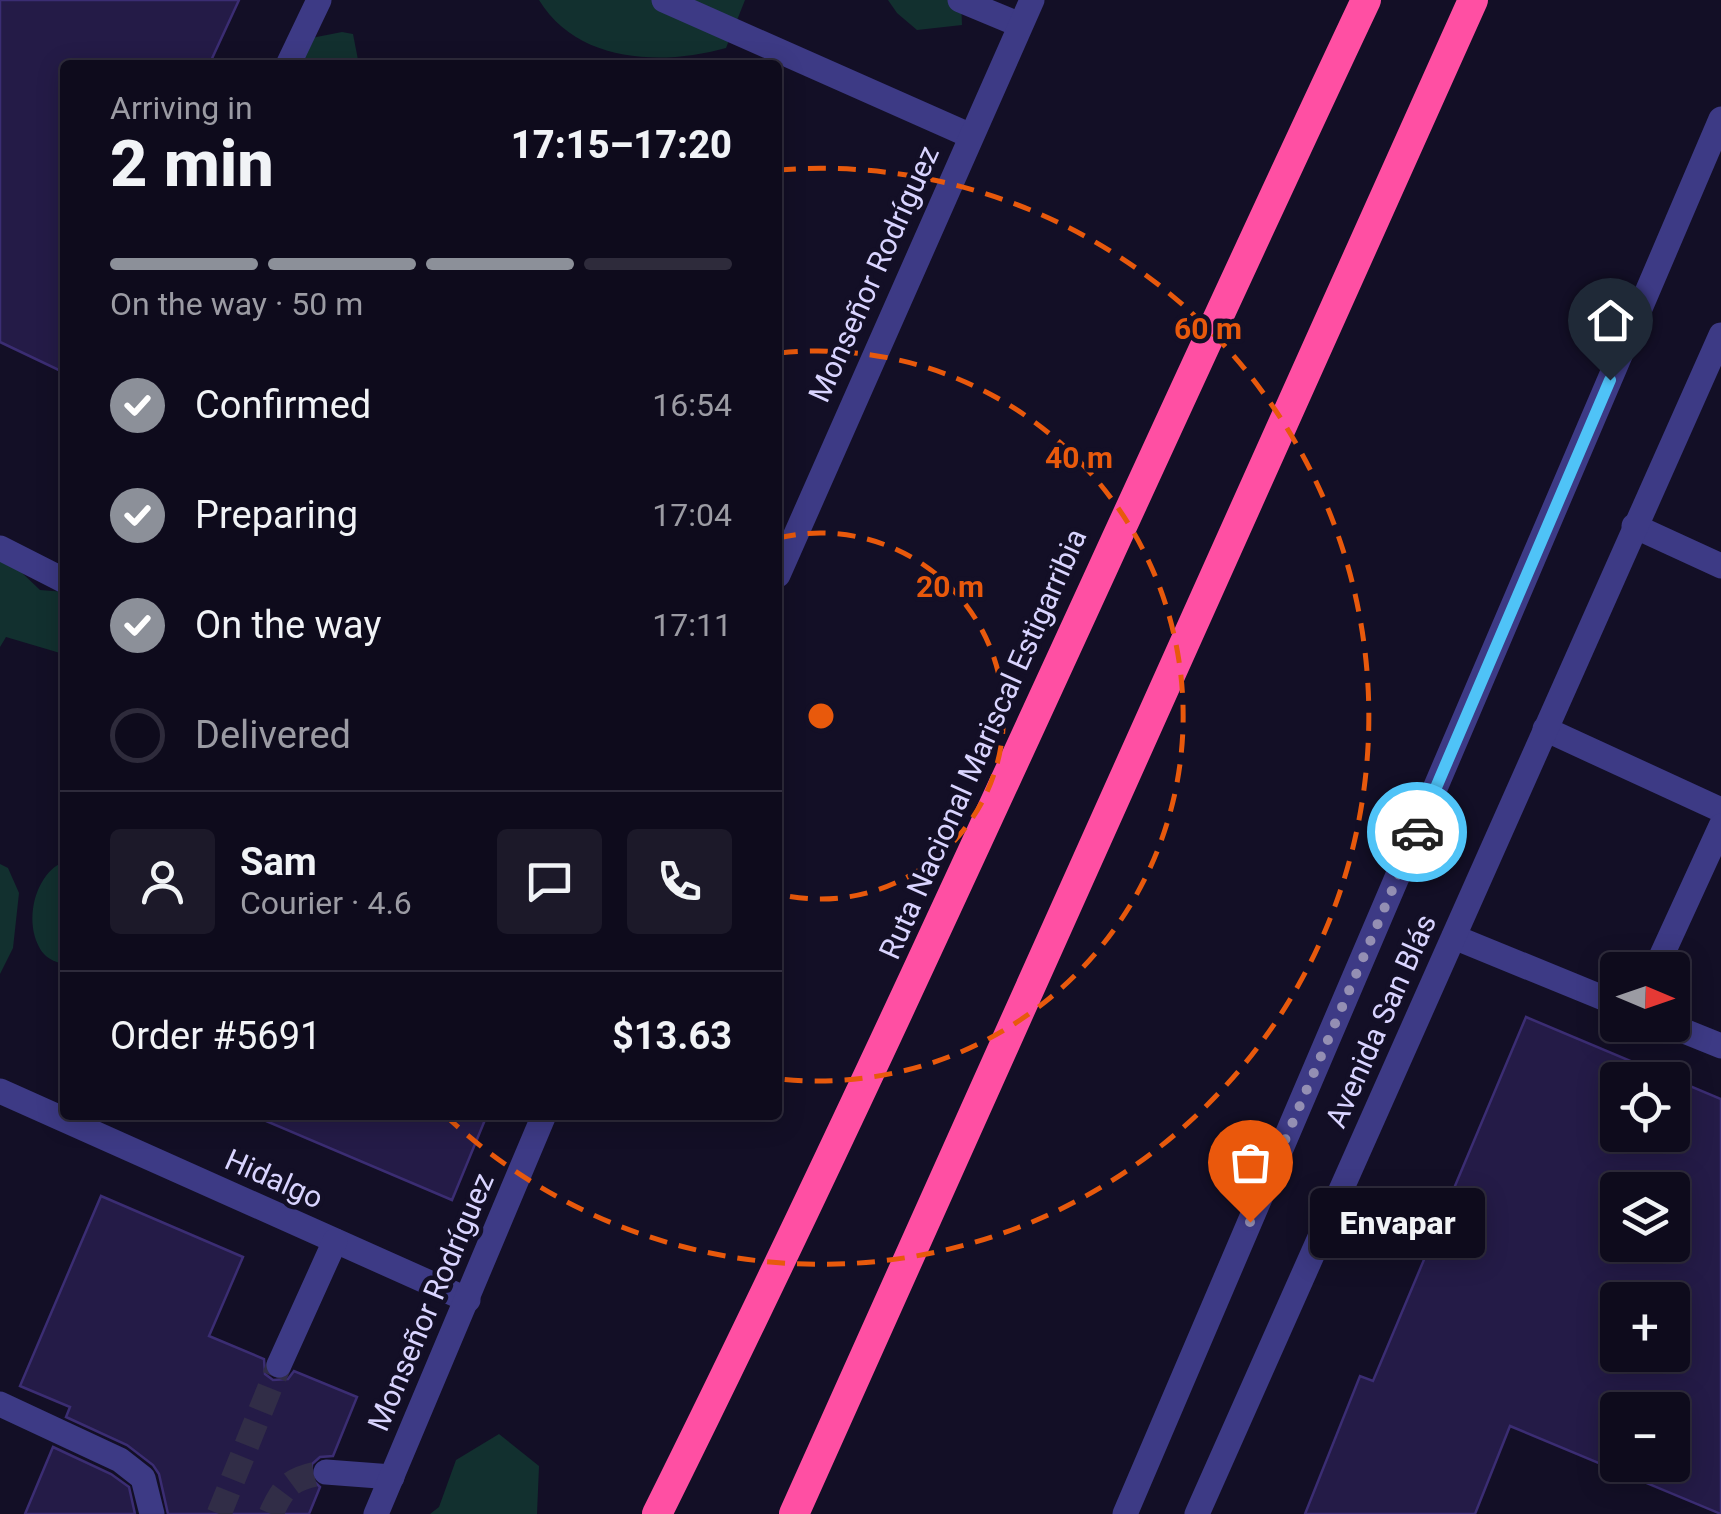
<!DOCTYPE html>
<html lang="en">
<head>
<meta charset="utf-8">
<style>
  body { margin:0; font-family:Roboto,sans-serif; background:#1c1929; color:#f1f3f6; height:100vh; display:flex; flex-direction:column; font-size:38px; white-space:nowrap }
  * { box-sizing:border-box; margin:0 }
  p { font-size:32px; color:#9b9ba3 }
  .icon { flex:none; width:55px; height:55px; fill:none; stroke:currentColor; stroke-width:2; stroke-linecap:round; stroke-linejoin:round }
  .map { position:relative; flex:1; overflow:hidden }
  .sheet { position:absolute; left:60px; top:60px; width:722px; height:1060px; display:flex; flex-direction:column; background:#0e0b1c; border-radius:10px; box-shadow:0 5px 25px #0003,0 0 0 2px #2e2b3b }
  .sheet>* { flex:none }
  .needle { width:65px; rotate:92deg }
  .buttons { position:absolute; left:1600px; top:952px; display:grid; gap:20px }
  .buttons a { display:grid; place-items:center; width:90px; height:90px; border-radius:10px; background:#0e0b1c; box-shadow:0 5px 25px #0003,0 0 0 2px #2e2b3b; font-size:50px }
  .pin { position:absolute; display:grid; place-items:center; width:85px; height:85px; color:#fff; margin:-102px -42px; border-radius:50% 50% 50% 0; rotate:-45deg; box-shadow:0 0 10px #0007 }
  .pin .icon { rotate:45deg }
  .courier { position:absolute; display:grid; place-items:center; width:100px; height:100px; margin:-50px; border:8px solid #4fc3f7; border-radius:50%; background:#fff; color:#222; box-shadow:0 2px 12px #0007 }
  .bubble { position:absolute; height:70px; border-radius:10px; background:#0e0b1c; box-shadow:0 5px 25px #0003,0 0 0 2px #2e2b3b; font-size:32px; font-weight:800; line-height:70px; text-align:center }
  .summary em { font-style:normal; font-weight:800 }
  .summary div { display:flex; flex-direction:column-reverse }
  .summary { display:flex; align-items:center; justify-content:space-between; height:170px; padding:0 50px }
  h1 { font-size:65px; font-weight:800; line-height:75px }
  .bar { display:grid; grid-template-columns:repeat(4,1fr); gap:15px 10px; align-content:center; height:120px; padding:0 50px }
  .bar i { height:12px; border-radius:8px; background:#2e2b3b }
  .bar .current { background:#8c9099 }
  .bar p { grid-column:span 4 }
  .line { display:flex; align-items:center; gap:25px; padding:0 50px; border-top:2px solid #2e2b3b }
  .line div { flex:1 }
  .round { display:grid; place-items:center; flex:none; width:105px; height:105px; border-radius:10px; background:#1c1929 }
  ol { padding:0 50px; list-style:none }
  li { display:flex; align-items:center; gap:30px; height:110px }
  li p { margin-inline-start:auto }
  li .icon { padding:10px; border-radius:50%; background:#8c9099; color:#fff; stroke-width:4 }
  li:last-child { color:#9b9ba3 }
  li i { width:55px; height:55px; border:5px solid #2e2b3b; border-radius:50% }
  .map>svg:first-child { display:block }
  .green { fill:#12302f }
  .building { fill:#241b47; stroke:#3b2d73; stroke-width:2.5; fill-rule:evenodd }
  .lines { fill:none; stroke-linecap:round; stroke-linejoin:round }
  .minor-tunnel { stroke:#312d47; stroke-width:25; stroke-dasharray:25 12; stroke-linecap:butt }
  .minor { stroke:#3d3a85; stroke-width:25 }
  .highway { stroke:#ff4fa3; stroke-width:30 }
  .done { stroke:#948fb3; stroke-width:10; stroke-dasharray:0 18 }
  .route { stroke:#4fc3f7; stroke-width:12 }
  .ring { fill:none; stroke:#e8590c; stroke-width:5; stroke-dasharray:18 12 }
  .labels { text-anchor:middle; stroke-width:9; stroke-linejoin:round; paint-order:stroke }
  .street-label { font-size:30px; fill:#d9d4ff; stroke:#130f26 }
  .centre { fill:#e8590c; stroke:#130f26; stroke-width:5 }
  .ring-label { font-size:30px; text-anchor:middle; font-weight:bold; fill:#e8590c; stroke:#130f26; stroke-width:9; stroke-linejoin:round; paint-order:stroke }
</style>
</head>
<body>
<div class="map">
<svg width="1721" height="1514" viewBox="0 0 1721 1514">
  <rect width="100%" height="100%" fill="#130f26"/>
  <!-- green -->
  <g class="green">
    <path d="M539 0H745L726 48C662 66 577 63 539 0Z"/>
    <polygon points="888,0 961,0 962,25 917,30 897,13"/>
    <polygon points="342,32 353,34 359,65 274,65 291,42"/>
    <polygon points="0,552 40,590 65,592 65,649 60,653 6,637 0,647"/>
    <path d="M65 861V965C57 962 49 960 44 954 22 927 33 874 65 861Z"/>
    <polygon points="0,864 8,868 19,893 13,948 0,974"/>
    <polygon points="499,1434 539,1466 537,1514 430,1514 439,1507 456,1460"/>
  </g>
  <!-- building -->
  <g class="building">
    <polygon points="0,0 239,0 209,65 65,65 65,373 0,342"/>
    <path d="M1526 1017 1721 1099V1514L1510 1426 1475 1514H1305L1360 1376 1373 1381ZM1618 1080H1672V1135H1618ZM1618 1190H1672V1245H1618ZM1618 1300H1672V1355H1618ZM1618 1410H1672V1465H1618Z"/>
    <polygon points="252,1115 487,1115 452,1200"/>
    <polygon points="101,1196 243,1257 209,1336 264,1359 265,1374 273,1380 288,1379 294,1371 357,1397 333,1456 320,1457 312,1464 311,1478 320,1487 309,1514 168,1514 159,1474 153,1465 127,1445 66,1417 70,1407 20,1386"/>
    <polygon points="53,1447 111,1474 129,1487 135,1514 25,1514"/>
  </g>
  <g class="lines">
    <!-- minor-tunnel -->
    <g class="minor-tunnel">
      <polyline points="219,1514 279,1365"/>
      <path d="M271 1514C285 1482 294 1478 326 1472"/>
    </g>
    <!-- minor -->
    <g class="minor">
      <polyline points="664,0 971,136"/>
      <polyline points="960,0 1020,25"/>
      <polyline points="288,65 319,0"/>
      <polyline points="1634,526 1721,566"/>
      <polyline points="0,548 65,581"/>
      <polyline points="778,575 1032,0"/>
      <polyline points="1545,729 1721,810"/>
      <polyline points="1454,937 1618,1004"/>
      <polyline points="1655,970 1721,826"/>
      <polyline points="1669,1025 1721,1046"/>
      <polyline points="0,1091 468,1300"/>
      <polyline points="279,1365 335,1241"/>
      <polyline points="0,1404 120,1460 143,1478 152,1514"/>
      <polyline points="326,1472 392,1477"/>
      <polyline points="376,1514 544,1115"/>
      <polyline points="1125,1514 1721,119"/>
      <polyline points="1197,1514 1721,335"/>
    </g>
    <!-- highway -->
    <g class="highway">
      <path d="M657 1514C905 1015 1128 504 1366 0"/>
      <polyline points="794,1514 1473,0"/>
    </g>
  </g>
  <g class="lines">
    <!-- done -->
    <polyline class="done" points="1250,1222 1417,832"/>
    <!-- route -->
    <polyline class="route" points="1417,832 1610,380"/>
  </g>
  <!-- distance rings -->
  <g class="ring">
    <path d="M778 538A183 183 0 1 1 778 894"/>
    <path d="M780 353A365 365 0 1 1 780 1079"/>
    <path d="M778 170A548 548 0 1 1 447 1117"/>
  </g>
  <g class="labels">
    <!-- street labels -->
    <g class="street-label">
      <text transform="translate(874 274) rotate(-66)" y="10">Monseñor Rodríguez</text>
      <text transform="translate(983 744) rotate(-66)" y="10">Ruta Nacional Mariscal Estigarribia</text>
      <text transform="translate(1381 1021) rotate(-66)" y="10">Avenida San Blás</text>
      <text transform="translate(274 1179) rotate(24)" y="10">Hidalgo</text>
      <text transform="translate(431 1302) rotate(-67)" y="10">Monseñor Rodríguez</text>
    </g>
  </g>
  <circle cx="821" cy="716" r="15" class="centre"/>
  <g class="ring-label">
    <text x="1208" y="339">60 m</text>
    <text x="1079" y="468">40 m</text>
    <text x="950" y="597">20 m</text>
  </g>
</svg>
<div class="buttons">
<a><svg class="needle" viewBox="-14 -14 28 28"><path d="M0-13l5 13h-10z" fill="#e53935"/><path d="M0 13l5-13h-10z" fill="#9b9ba3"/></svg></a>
<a><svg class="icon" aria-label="locate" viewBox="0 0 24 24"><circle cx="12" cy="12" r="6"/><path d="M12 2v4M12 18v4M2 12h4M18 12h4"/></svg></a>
<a><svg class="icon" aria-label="layers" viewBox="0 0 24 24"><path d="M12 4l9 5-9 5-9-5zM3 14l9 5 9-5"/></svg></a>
<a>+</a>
<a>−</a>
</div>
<div class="pin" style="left:1250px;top:1222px;background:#ea580c"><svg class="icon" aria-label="bag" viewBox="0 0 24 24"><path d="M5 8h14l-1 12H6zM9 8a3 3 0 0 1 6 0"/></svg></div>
<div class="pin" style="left:1610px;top:380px;background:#1f2937"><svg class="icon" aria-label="home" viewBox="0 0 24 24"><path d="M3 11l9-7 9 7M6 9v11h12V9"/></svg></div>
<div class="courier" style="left:1417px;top:832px"><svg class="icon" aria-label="car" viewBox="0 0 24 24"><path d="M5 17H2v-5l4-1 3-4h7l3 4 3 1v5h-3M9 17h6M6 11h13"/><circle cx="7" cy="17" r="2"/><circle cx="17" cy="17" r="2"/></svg></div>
<div class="bubble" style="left:1310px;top:1188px;width:175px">Envapar</div>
<section class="sheet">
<div class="summary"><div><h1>2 min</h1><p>Arriving in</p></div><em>17:15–17:20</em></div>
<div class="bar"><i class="current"></i><i class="current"></i><i class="current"></i><i></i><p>On the way · 50 m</p></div>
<ol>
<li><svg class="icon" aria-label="check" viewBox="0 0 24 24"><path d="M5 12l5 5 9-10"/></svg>Confirmed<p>16:54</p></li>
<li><svg class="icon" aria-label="check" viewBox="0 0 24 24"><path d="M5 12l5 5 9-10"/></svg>Preparing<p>17:04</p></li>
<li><svg class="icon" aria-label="check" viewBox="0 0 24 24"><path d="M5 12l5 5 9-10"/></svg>On the way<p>17:11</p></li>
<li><i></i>Delivered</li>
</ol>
<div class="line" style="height:180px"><a class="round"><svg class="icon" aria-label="person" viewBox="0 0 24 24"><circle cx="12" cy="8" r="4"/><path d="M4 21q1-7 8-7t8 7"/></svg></a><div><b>Sam</b><p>Courier · 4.6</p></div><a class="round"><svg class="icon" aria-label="chat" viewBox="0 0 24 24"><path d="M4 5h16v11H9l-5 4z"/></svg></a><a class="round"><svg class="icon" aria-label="phone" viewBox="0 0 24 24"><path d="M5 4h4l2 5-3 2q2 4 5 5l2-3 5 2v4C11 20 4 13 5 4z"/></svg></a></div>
<div class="line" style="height:130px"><div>Order #5691</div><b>$13.63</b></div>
</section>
</div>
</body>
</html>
